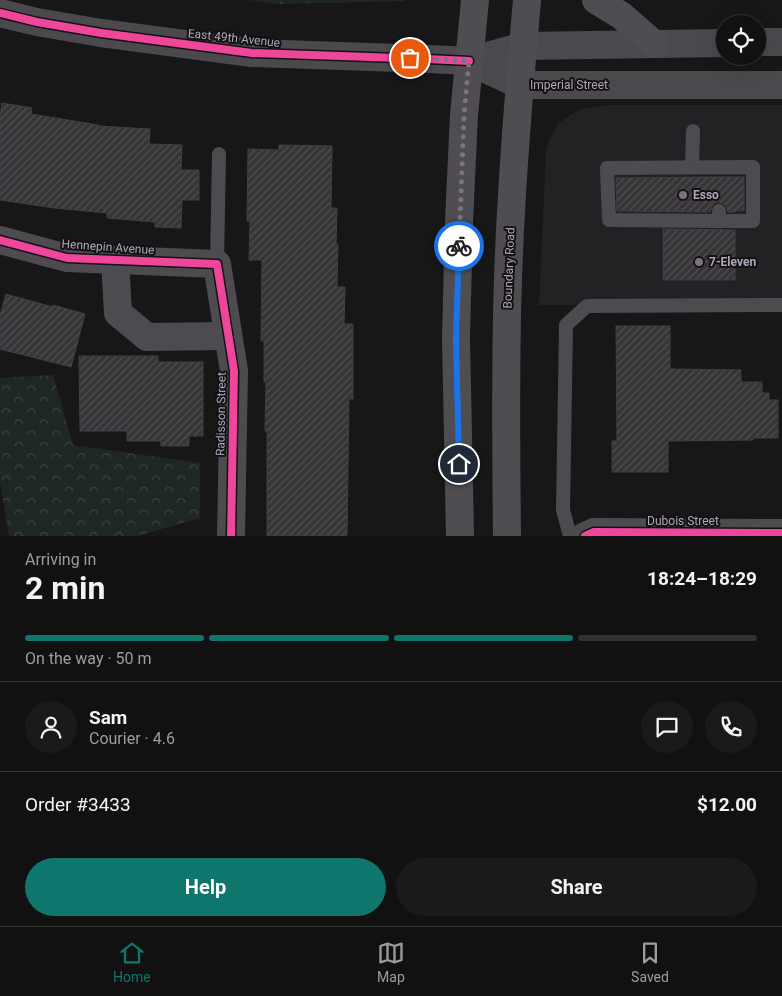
<!DOCTYPE html>
<html lang="en">
<head>
<meta charset="utf-8">
<style>
  body { margin:0; font-family:Roboto,sans-serif; background:#1a1a1a; color:#f1f3f6; height:100vh; display:flex; flex-direction:column; font-size:19px; white-space:nowrap }
  * { box-sizing:border-box; margin:0 }
  p { font-size:16px; color:#9c9d9f }
  .icon { flex:none; width:28px; height:28px; fill:none; stroke:currentColor; stroke-width:2; stroke-linecap:round; stroke-linejoin:round }
  .map { position:relative; height:536px; overflow:hidden }
  .sheet { display:flex; flex-direction:column; background:#111; flex:1 }
  .sheet>* { flex:none }
  .buttons { position:absolute; left:716px; top:15px; display:grid; gap:10px }
  .buttons a { display:grid; place-items:center; width:50px; height:50px; border-radius:50%; background:#111; box-shadow:0 5px 20px #0002,0 0 0 1px #303131; font-size:25px }
  .pin { position:absolute; display:grid; place-items:center; width:42px; height:42px; color:#fff; margin:-21px; border:2px solid #fff; border-radius:50%; box-shadow:0 1px 5px #0007 }
  .courier { position:absolute; display:grid; place-items:center; width:50px; height:50px; margin:-25px; border:4px solid #1a73e8; border-radius:50%; background:#fff; color:#222; box-shadow:0 1px 6px #0007 }
  .headline em { font-style:normal; font-weight:700 }
  .headline div { display:flex; flex-direction:column-reverse }
  .headline { display:flex; align-items:center; justify-content:space-between; height:85px; padding:0 25px }
  h1 { font-size:32px; font-weight:700; line-height:38px }
  .bar { display:grid; grid-template-columns:repeat(4,1fr); gap:8px 5px; align-content:center; height:60px; padding:0 25px }
  .bar i { height:6px; border-radius:4px; background:#303131 }
  .bar .active { background:#0f766e }
  .bar p { grid-column:span 4 }
  .line { display:flex; align-items:center; gap:12px; padding:0 25px; border-top:1px solid #303131 }
  .line div { flex:1 }
  .round { display:grid; place-items:center; flex:none; width:52px; height:52px; border-radius:26px; background:#1a1a1a }
  .primary-button { display:flex; gap:10px; margin-top:auto; padding:10px 25px }
  .primary-button a { flex:1; height:58px; border-radius:30px; background:#0f766e; color:#fff; font-size:20px; font-weight:700; line-height:58px; text-align:center }
  .primary-button a+a { background:#1a1a1a; color:#f1f3f6 }
  .dock { display:flex; justify-content:space-around; align-items:center; height:70px; border-top:1px solid #303131; background:#111; font-size:14px; color:#9c9d9f }
  .dock a { display:grid; justify-items:center; gap:2px }
  .dock .active { color:#0f766e }
  .map>svg:first-child { display:block }
  .built { fill:#222123 }
  .forest { fill:url(#forest-firs) }
  .park { fill:url(#park-crowns) }
  .building { fill:url(#building-hatch); stroke:#413f44 }
  .lines { fill:none; stroke-linecap:round; stroke-linejoin:round }
  .lane { stroke:#4d4b50; stroke-width:14 }
  .street { stroke:#4d4b50; stroke-width:28 }
  .secondary { stroke:#4c494e; stroke-width:28 }
  .primary { stroke:#504d52; stroke-width:28 }
  .cycleway-casing { stroke:#131113; stroke-width:11 }
  .cycleway { stroke:#ed469a; stroke-width:8 }
  .done { stroke:#7a7481; stroke-width:5; stroke-dasharray:0 9 }
  .route { stroke:#1a73e8; stroke-width:6 }
  .poi-dot { fill:#7a7481; stroke:#131113; stroke-width:2 }
  .labels { text-anchor:middle; stroke-width:4; stroke-linejoin:round; paint-order:stroke }
  .street-label { font-size:12px; fill:#afa6ba; stroke:#131113 }
  .poi-label { font-size:12px; font-weight:bold; fill:#afa6ba; stroke:#131113; text-anchor:start }
</style>
</head>
<body>
<div class="map">
<svg width="782" height="536" viewBox="0 0 782 536">
  <defs>
    <pattern id="forest-firs" width="22" height="20" patternUnits="userSpaceOnUse" patternTransform="scale(1.25)"><rect width="22" height="20" fill="#1e2726"/><path d="M5 1l3.5 6h-7zM16 11l3.5 6h-7z" fill="#3c4343"/></pattern>
    <pattern id="park-crowns" width="20" height="18" patternUnits="userSpaceOnUse" patternTransform="scale(1.25)"><rect width="20" height="18" fill="#1e2726"/><path d="M2 6a3 3 0 1 1 6 0M12 15a3 3 0 1 1 6 0" fill="none" stroke="#3c4343"/></pattern>
    <pattern id="building-hatch" width="6" height="6" patternUnits="userSpaceOnUse" patternTransform="scale(1.25)"><rect width="6" height="6" fill="#363437"/><path d="M-1 1l2-2M0 6l6-6M5 7l2-2" fill="none" stroke="#514e52"/></pattern>
  </defs>
  <rect width="100%" height="100%" fill="#171717"/>
  <!-- built -->
  <polygon class="built" points="606,105 782,105 782,305 539,305 546,150 549,140 559,123 572,114 580,109"/>
  <!-- forest -->
  <polygon class="forest" points="249,0 405,0 405,1 278,4"/>
  <!-- park -->
  <polygon class="park" points="53,375 73,445 200,463 200,518 137,536 9,536 0,482 0,378"/>
  <!-- building -->
  <g class="building">
    <polygon points="2,103 32,108 31,114 98,125 98,126 150,129 149,144 182,145 181,170 199,170 199,200 182,200 181,228 155,227 155,222 107,218 107,213 55,208 0,200 0,116"/>
    <polygon points="279,145 332,146 331,208 337,208 336,244 338,244 337,287 345,287 344,324 353,324 353,399 349,399 347,536 267,536 267,431 265,431 266,382 264,382 264,341 261,341 262,260 249,260 250,221 247,221 248,149 279,150"/>
    <polygon points="719,177 744,177 744,210 735,211 735,212 728,212 726,206 723,203 719,202 715,203 712,206 710,212 617,211 616,178"/>
    <polygon points="663,229 735,230 735,280 663,280"/>
    <polygon points="6,294 53,307 53,305 85,314 71,367 0,349 0,315"/>
    <polygon points="616,326 670,326 670,369 741,370 741,382 762,382 762,393 769,393 769,400 778,400 778,438 753,438 753,440 668,441 668,472 612,472 612,441 617,441"/>
    <polygon points="79,356 158,356 158,362 203,362 203,436 189,436 189,446 161,446 161,441 127,441 127,431 80,431"/>
  </g>
  <g class="lines">
    <!-- lane -->
    <g class="lane">
      <polyline points="692,167 693,131"/>
      <polyline points="719,211 719,221 609,220 607,168 753,167 753,221 719,221"/>
      <polyline points="217,264 219,154"/>
      <polyline points="570,536 563,510 566,325 587,306 782,305"/>
    </g>
    <!-- street -->
    <g class="street">
      <polyline points="0,240 67,258 217,264 234,371 231,536"/>
      <polyline points="115,260 118,313 147,337 228,336"/>
      <polyline points="585,536 594,532 782,533"/>
    </g>
    <!-- secondary -->
    <g class="secondary">
      <polyline points="0,13 37,22 101,33 252,53 428,59 469,61 524,46 725,43"/>
      <polyline points="758,42 782,42"/>
      <polyline points="469,61 520,85 782,85"/>
    </g>
    <!-- primary -->
    <g class="primary">
      <polyline points="596,0 622,16 654,44"/>
      <polyline points="460,536 456,338 459,222 464,115 475,0"/>
      <path d="M507 536C506 450 505 365 508 279 511 186 519 93 527 0"/>
    </g>
    <defs>
      <g id="cycleway">
        <polyline points="0,13 37,22 101,33 252,53 428,59 469,61"/>
        <polyline points="0,240 67,258 217,264 234,371 231,536"/>
        <polyline points="585,536 594,532 782,533"/>
      </g>
    </defs>
    <!-- cycleway casing -->
    <use href="#cycleway" class="cycleway-casing"/>
    <!-- cycleway -->
    <use href="#cycleway" class="cycleway"/>
  </g>
  <g class="lines">
    <!-- done -->
    <polyline class="done" points="410,58 469,61 464,115 459,246"/>
    <!-- route -->
    <polyline class="route" points="459,246 456,338 459,464"/>
  </g>
  <!-- markers -->
  <g class="poi-dot">
    <circle cx="683" cy="195" r="5"/>
    <circle cx="699" cy="262" r="5"/>
  </g>
  <g class="labels">
    <!-- street labels -->
    <g class="street-label">
      <text transform="translate(234 38) rotate(6)" y="4">East 49th Avenue</text>
      <text x="569" y="89">Imperial Street</text>
      <text transform="translate(108 247) rotate(4)" y="4">Hennepin Avenue</text>
      <text transform="translate(509 268) rotate(-88)" y="4">Boundary Road</text>
      <text transform="translate(221 414) rotate(-89)" y="4">Radisson Street</text>
      <text x="683" y="525">Dubois Street</text>
    </g>
    <!-- poi labels -->
    <g class="poi-label">
      <text x="693" y="199">Esso</text>
      <text x="709" y="266">7-Eleven</text>
    </g>
  </g>
</svg>
<div class="buttons">
<a><svg class="icon" aria-label="locate" viewBox="0 0 24 24"><circle cx="12" cy="12" r="6"/><path d="M12 2v4M12 18v4M2 12h4M18 12h4"/></svg></a>
</div>
<div class="pin" style="left:410px;top:58px;background:#ea580c"><svg class="icon" aria-label="bag" viewBox="0 0 24 24"><path d="M5 8h14l-1 12H6zM9 8a3 3 0 0 1 6 0"/></svg></div>
<div class="pin" style="left:459px;top:464px;background:#1f2937"><svg class="icon" aria-label="home" viewBox="0 0 24 24"><path d="M3 11l9-7 9 7M6 9v11h12V9"/></svg></div>
<div class="courier" style="left:459px;top:246px"><svg class="icon" aria-label="bike" viewBox="0 0 24 24"><circle cx="6" cy="16" r="4"/><circle cx="18" cy="16" r="4"/><path d="M6 16l4-8h5l3 8M10 8l3 8H6M13 5h3"/></svg></div>
</div>
<section class="sheet">
<div class="headline"><div><h1>2 min</h1><p>Arriving in</p></div><em>18:24–18:29</em></div>
<div class="bar"><i class="active"></i><i class="active"></i><i class="active"></i><i></i><p>On the way · 50 m</p></div>
<div class="line" style="height:90px"><a class="round"><svg class="icon" aria-label="person" viewBox="0 0 24 24"><circle cx="12" cy="8" r="4"/><path d="M4 21q1-7 8-7t8 7"/></svg></a><div><b>Sam</b><p>Courier · 4.6</p></div><a class="round"><svg class="icon" aria-label="chat" viewBox="0 0 24 24"><path d="M4 5h16v11H9l-5 4z"/></svg></a><a class="round"><svg class="icon" aria-label="phone" viewBox="0 0 24 24"><path d="M5 4h4l2 5-3 2q2 4 5 5l2-3 5 2v4C11 20 4 13 5 4z"/></svg></a></div>
<div class="line" style="height:65px"><div>Order #3433</div><b>$12.00</b></div>
<div class="primary-button"><a>Help</a><a>Share</a></div>
</section>
<nav class="dock">
<a class="active"><svg class="icon" aria-label="home" viewBox="0 0 24 24"><path d="M3 11l9-7 9 7M6 9v11h12V9"/></svg>Home</a>
<a><svg class="icon" aria-label="map" viewBox="0 0 24 24"><path d="M3 6l6-2 6 2 6-2v14l-6 2-6-2-6 2zM9 4v14M15 6v14"/></svg>Map</a>
<a><svg class="icon" aria-label="saved" viewBox="0 0 24 24"><path d="M7 4h10v16l-5-4-5 4z"/></svg>Saved</a>
</nav>
</body>
</html>
